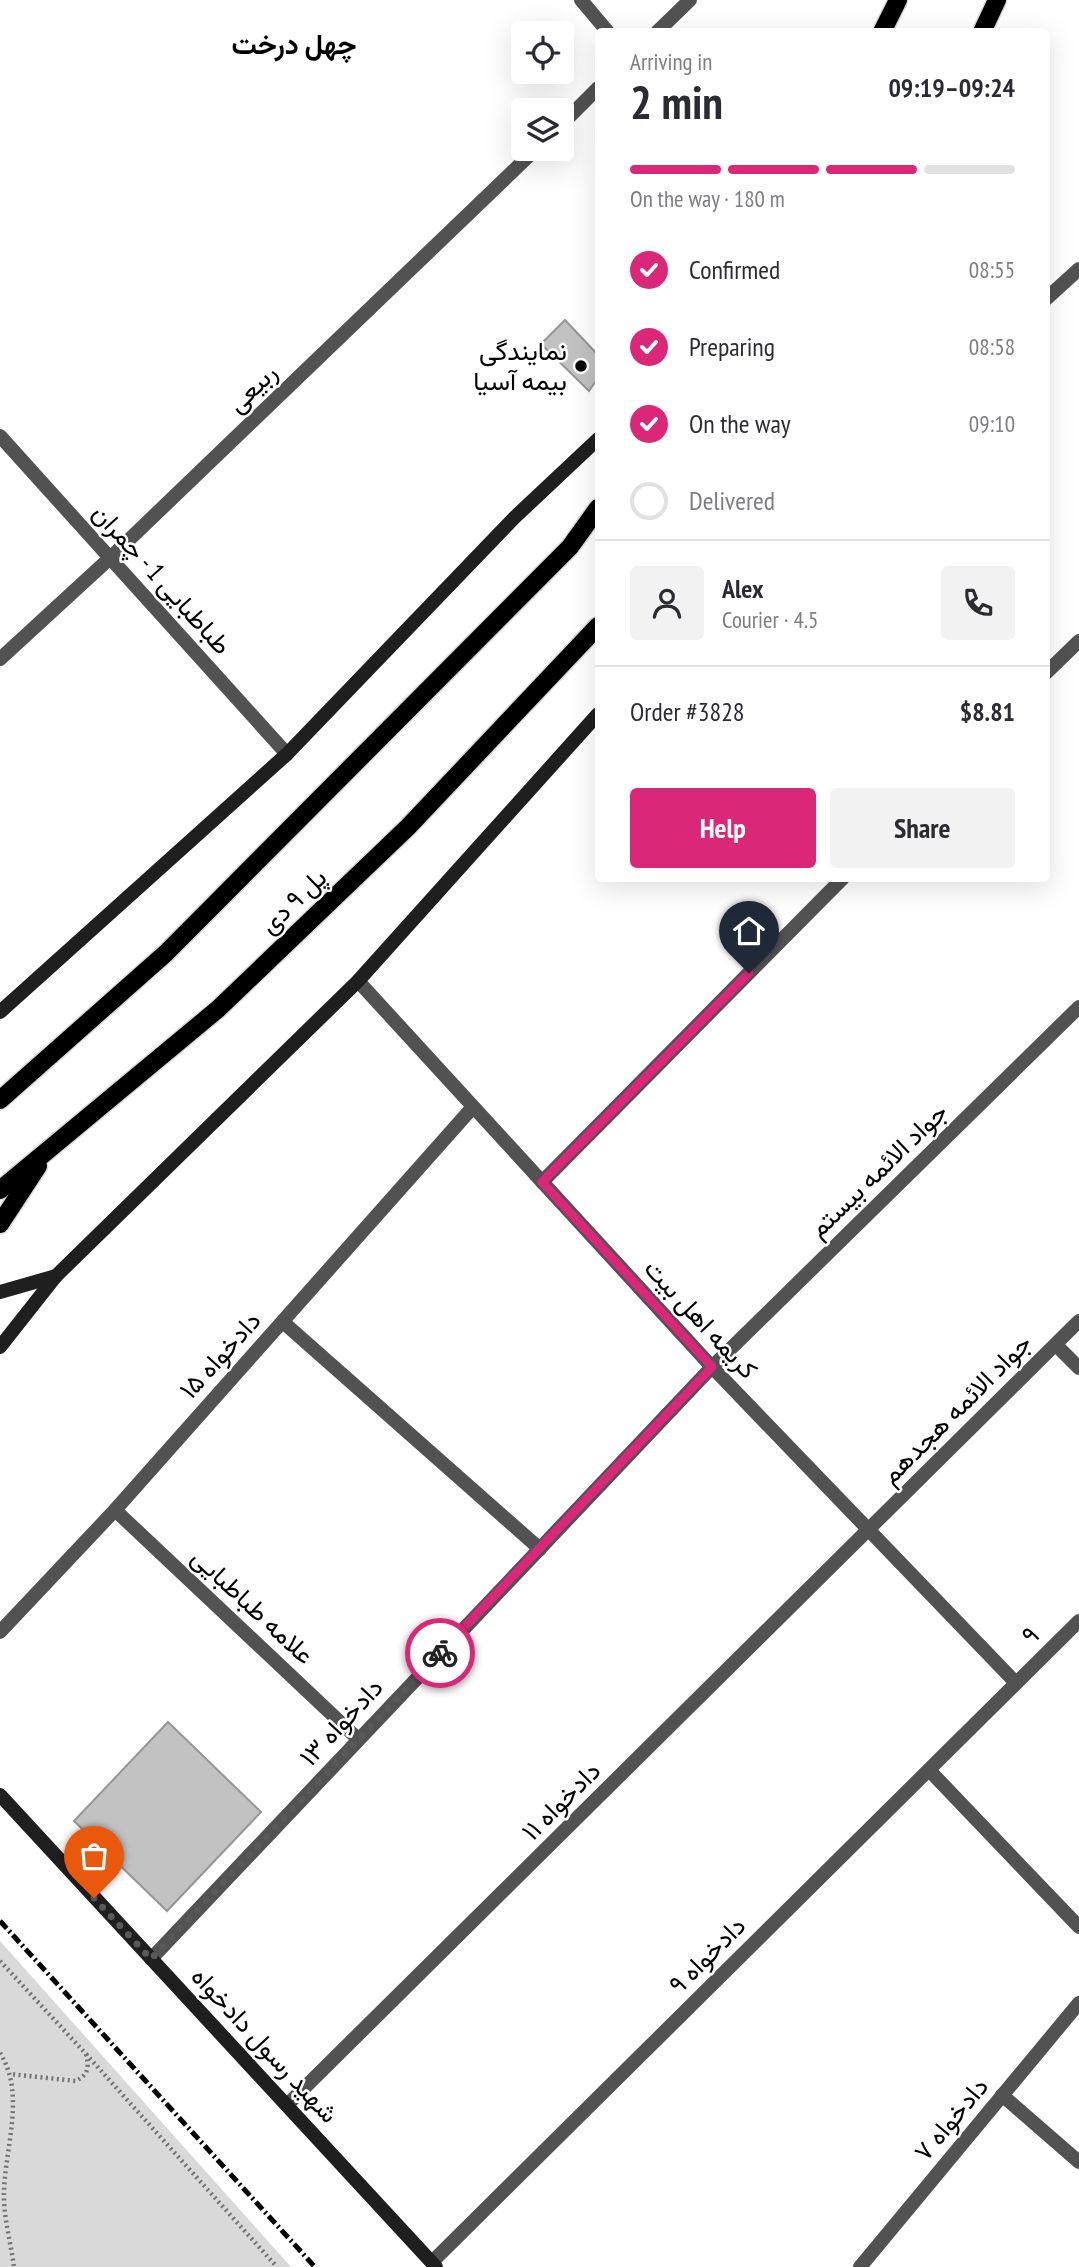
<!DOCTYPE html>
<html lang="en">
<head>
<meta charset="utf-8">
<style>
  body { margin:0; font-family:"PT Sans Narrow",Vazirmatn,sans-serif; background:#f2f2f3; color:#2b2b33; height:100vh; display:flex; flex-direction:column; font-size:26px; white-space:nowrap }
  * { box-sizing:border-box; margin:0 }
  p { font-size:23px; color:#7c7c81 }
  .icon { flex:none; width:38px; height:38px; fill:none; stroke:currentColor; stroke-width:2; stroke-linecap:round; stroke-linejoin:round }
  .map { position:relative; flex:1; overflow:hidden }
  .sheet { position:absolute; left:595px; top:28px; width:455px; height:854px; display:flex; flex-direction:column; background:#fff; border-radius:7px; box-shadow:0 7px 28px #0002 }
  .sheet>* { flex:none }
  .controls { position:absolute; left:511px; top:21px; display:grid; gap:14px }
  .controls a { display:grid; place-items:center; width:63px; height:63px; border-radius:7px; background:#fff; box-shadow:0 7px 28px #0002; font-size:35px }
  .pin { position:absolute; display:grid; place-items:center; width:60px; height:60px; color:#fff; margin:-72px -30px; border-radius:50% 50% 50% 0; rotate:-45deg; box-shadow:0 0 7px #0007 }
  .pin .icon { rotate:45deg }
  .courier { position:absolute; display:grid; place-items:center; width:70px; height:70px; margin:-35px; border:5px solid #db2777; border-radius:50%; background:#fff; color:#222; box-shadow:0 2px 9px #0007 }
  .headline em { font-style:normal; font-weight:800 }
  .headline div { display:flex; flex-direction:column-reverse }
  .headline { display:flex; align-items:center; justify-content:space-between; height:119px; padding:0 35px }
  h1 { font-size:46px; font-weight:800; line-height:52px }
  .bar { display:grid; grid-template-columns:repeat(4,1fr); gap:10px 7px; align-content:center; height:84px; padding:0 35px }
  .bar i { height:9px; border-radius:5px; background:#e1e1e2 }
  .bar .current { background:#db2777 }
  .bar p { grid-column:span 4 }
  .line { display:flex; align-items:center; gap:18px; padding:0 35px; border-top:2px solid #e1e1e2 }
  .line div { flex:1 }
  .round { display:grid; place-items:center; flex:none; width:74px; height:74px; border-radius:7px; background:#f2f2f3 }
  ol { padding:0 35px; list-style:none }
  li { display:flex; align-items:center; gap:21px; height:77px }
  li p { margin-inline-start:auto }
  li .icon { padding:7px; border-radius:50%; background:#db2777; color:#fff; stroke-width:4 }
  li:last-child { color:#7c7c81 }
  li i { width:38px; height:38px; border:4px solid #e1e1e2; border-radius:50% }
  .button { display:flex; gap:14px; margin-top:auto; padding:14px 35px }
  .button a { flex:1; height:80px; border-radius:7px; background:#db2777; color:#fff; font-size:28px; font-weight:800; line-height:80px; text-align:center }
  .button a+a { background:#f2f2f3; color:#2b2b33 }
  .map>svg:first-child { display:block }
  .green { fill:#d9d9d9 }
  .building { fill:#c2c2c2; stroke:#969696; stroke-width:2 }
  .lines { fill:none; stroke-linecap:round; stroke-linejoin:round }
  .primary-casing { stroke:#dbdbdb; stroke-width:21 }
  .path { stroke:#747474; stroke-width:4.5; stroke-dasharray:2 3.5; stroke-linecap:butt }
  .street { stroke:#525252; stroke-width:14 }
  .secondary { stroke:#1f1f1f; stroke-width:14 }
  .primary { stroke:#000; stroke-width:18 }
  .rail { stroke:#000; stroke-width:5; stroke-dasharray:10 3.5 2 3.5; stroke-linecap:butt }
  .done { stroke:#595959; stroke-width:7; stroke-dasharray:0 12.6 }
  .route { stroke:#db2777; stroke-width:9 }
  .poi-dot { fill:#000; stroke:#fff; stroke-width:2.5 }
  .labels { text-anchor:middle; stroke-width:5; stroke-linejoin:round; paint-order:stroke }
  .poi-label { font-size:26px; fill:#000; stroke:#fff; text-anchor:end }
  .street-label { font-size:26px; fill:#000; stroke:#fff }
  .neighbourhood-label { font-size:28px; font-weight:bold; fill:#000; stroke:#fff }
</style>
</head>
<body>
<div class="map">
<svg width="1079" height="2267" viewBox="0 0 1079 2267">
  <rect width="100%" height="100%" fill="#fff"/>
  <!-- green -->
  <polygon class="green" points="0,1941 291,2267 0,2267"/>
  <!-- building -->
  <g class="building">
    <polygon points="565,320 598,355 598,378 589,391 541,344"/>
    <polygon points="168,1722 261,1812 167,1911 74,1821"/>
  </g>
  <g class="lines">
    <defs>
      <g id="primary">
        <polyline points="882,32 898,0"/>
        <polyline points="982,32 997,0"/>
        <polyline points="0,1100 166,953 570,547 598,508"/>
        <polyline points="0,1190 218,1009 408,827 598,626"/>
        <polyline points="0,1224 38,1166"/>
      </g>
    </defs>
    <!-- primary casing -->
    <use href="#primary" class="primary-casing"/>
    <!-- path -->
    <g class="path">
      <path d="M0 1961 86 2054C89 2067 89 2074 76 2081L10 2074"/>
      <path d="M0 2053C26 2094 5 2147 4 2192 3 2216 11 2243 14 2267"/>
      <polyline points="86,2054 277,2267"/>
    </g>
    <!-- street -->
    <g class="street">
      <polyline points="581,0 608,32"/>
      <polyline points="657,32 690,0"/>
      <polyline points="562,124 598,88"/>
      <polyline points="1046,299 1079,269"/>
      <polyline points="0,436 287,754"/>
      <polyline points="0,659 110,558 536,149"/>
      <polyline points="1046,673 1079,641"/>
      <polyline points="358,981 712,1367 1016,1683"/>
      <polyline points="542,1182 843,878"/>
      <polyline points="283,1322 540,1549"/>
      <polyline points="1056,1345 1079,1368"/>
      <polyline points="115,1510 358,1739"/>
      <polyline points="0,1632 115,1510 473,1107"/>
      <polyline points="929,1770 1079,1927"/>
      <polyline points="151,1959 712,1367 1079,1007"/>
      <polyline points="1002,2095 1079,2162"/>
      <polyline points="287,2105 1079,1321"/>
      <polyline points="432,2262 1079,1621"/>
      <polyline points="860,2267 1079,2003"/>
    </g>
    <!-- secondary -->
    <g class="secondary">
      <polyline points="0,1012 287,754 514,518 598,439"/>
      <polyline points="0,1292 56,1276"/>
      <polyline points="0,1347 56,1276 358,981 598,714"/>
      <polyline points="0,1795 436,2267"/>
    </g>
    <!-- primary -->
    <use href="#primary" class="primary"/>
    <!-- rail -->
    <polyline class="rail" points="0,1921 315,2267"/>
  </g>
  <g class="lines">
    <!-- done -->
    <polyline class="done" points="94,1898 151,1959 440,1653"/>
    <!-- route -->
    <polyline class="route" points="440,1653 712,1367 542,1182 749,973"/>
  </g>
  <!-- markers -->
  <circle class="poi-dot" cx="581" cy="366" r="7"/>
  <g class="labels">
    <!-- poi labels -->
    <g class="poi-label">
      <text x="567" y="360">نمایندگی<tspan x="567" dy="30">بیمه آسیا</tspan></text>
    </g>
    <!-- street labels -->
    <g class="street-label">
      <text transform="translate(252 388) rotate(-44)" y="9">ربیعی</text>
      <text transform="translate(162 579) rotate(48)" y="9">طباطبایی 1 - چمران</text>
      <text transform="translate(293 901) rotate(-44)" y="9">پل ۹ دی</text>
      <text transform="translate(878 1170) rotate(-44)" y="9">جواد الائمه بیستم</text>
      <text transform="translate(701 1319) rotate(47)" y="9">کریمه اهل بیت</text>
      <text transform="translate(220 1355) rotate(-48)" y="9">دادخواه ۱۵</text>
      <text transform="translate(956 1409) rotate(-45)" y="9">جواد الائمه هجدهم</text>
      <text transform="translate(253 1606) rotate(43)" y="9">علامه طباطبایی</text>
      <text transform="translate(1030 1635) rotate(-45)" y="9">۹</text>
      <text transform="translate(341 1722) rotate(-47)" y="9">دادخواه ۱۳</text>
      <text transform="translate(561 1801) rotate(-45)" y="9">دادخواه ۱۱</text>
      <text transform="translate(707 1955) rotate(-45)" y="9">دادخواه ۹</text>
      <text transform="translate(265 2045) rotate(47)" y="9">شهید رسول دادخواه</text>
      <text transform="translate(951 2119) rotate(-50)" y="9">دادخواه ۷</text>
    </g>
    <!-- neighbourhood labels -->
    <g class="neighbourhood-label">
      <text x="294" y="54">چهل درخت</text>
    </g>
  </g>
</svg>
<div class="controls">
<a><svg class="icon" aria-label="locate" viewBox="0 0 24 24"><circle cx="12" cy="12" r="6"/><path d="M12 2v4M12 18v4M2 12h4M18 12h4"/></svg></a>
<a><svg class="icon" aria-label="layers" viewBox="0 0 24 24"><path d="M12 4l9 5-9 5-9-5zM3 14l9 5 9-5"/></svg></a>
</div>
<div class="pin" style="left:94px;top:1898px;background:#ea580c"><svg class="icon" aria-label="bag" viewBox="0 0 24 24"><path d="M5 8h14l-1 12H6zM9 8a3 3 0 0 1 6 0"/></svg></div>
<div class="pin" style="left:749px;top:973px;background:#1f2937"><svg class="icon" aria-label="home" viewBox="0 0 24 24"><path d="M3 11l9-7 9 7M6 9v11h12V9"/></svg></div>
<div class="courier" style="left:440px;top:1653px"><svg class="icon" aria-label="bike" viewBox="0 0 24 24"><circle cx="6" cy="16" r="4"/><circle cx="18" cy="16" r="4"/><path d="M6 16l4-8h5l3 8M10 8l3 8H6M13 5h3"/></svg></div>
<section class="sheet">
<div class="headline"><div><h1>2 min</h1><p>Arriving in</p></div><em>09:19–09:24</em></div>
<div class="bar"><i class="current"></i><i class="current"></i><i class="current"></i><i></i><p>On the way · 180 m</p></div>
<ol>
<li><svg class="icon" aria-label="check" viewBox="0 0 24 24"><path d="M5 12l5 5 9-10"/></svg>Confirmed<p>08:55</p></li>
<li><svg class="icon" aria-label="check" viewBox="0 0 24 24"><path d="M5 12l5 5 9-10"/></svg>Preparing<p>08:58</p></li>
<li><svg class="icon" aria-label="check" viewBox="0 0 24 24"><path d="M5 12l5 5 9-10"/></svg>On the way<p>09:10</p></li>
<li><i></i>Delivered</li>
</ol>
<div class="line" style="height:126px"><a class="round"><svg class="icon" aria-label="person" viewBox="0 0 24 24"><circle cx="12" cy="8" r="4"/><path d="M4 21q1-7 8-7t8 7"/></svg></a><div><b>Alex</b><p>Courier · 4.5</p></div><a class="round"><svg class="icon" aria-label="phone" viewBox="0 0 24 24"><path d="M5 4h4l2 5-3 2q2 4 5 5l2-3 5 2v4C11 20 4 13 5 4z"/></svg></a></div>
<div class="line" style="height:91px"><div>Order #3828</div><b>$8.81</b></div>
<div class="button"><a>Help</a><a>Share</a></div>
</section>
</div>
</body>
</html>
